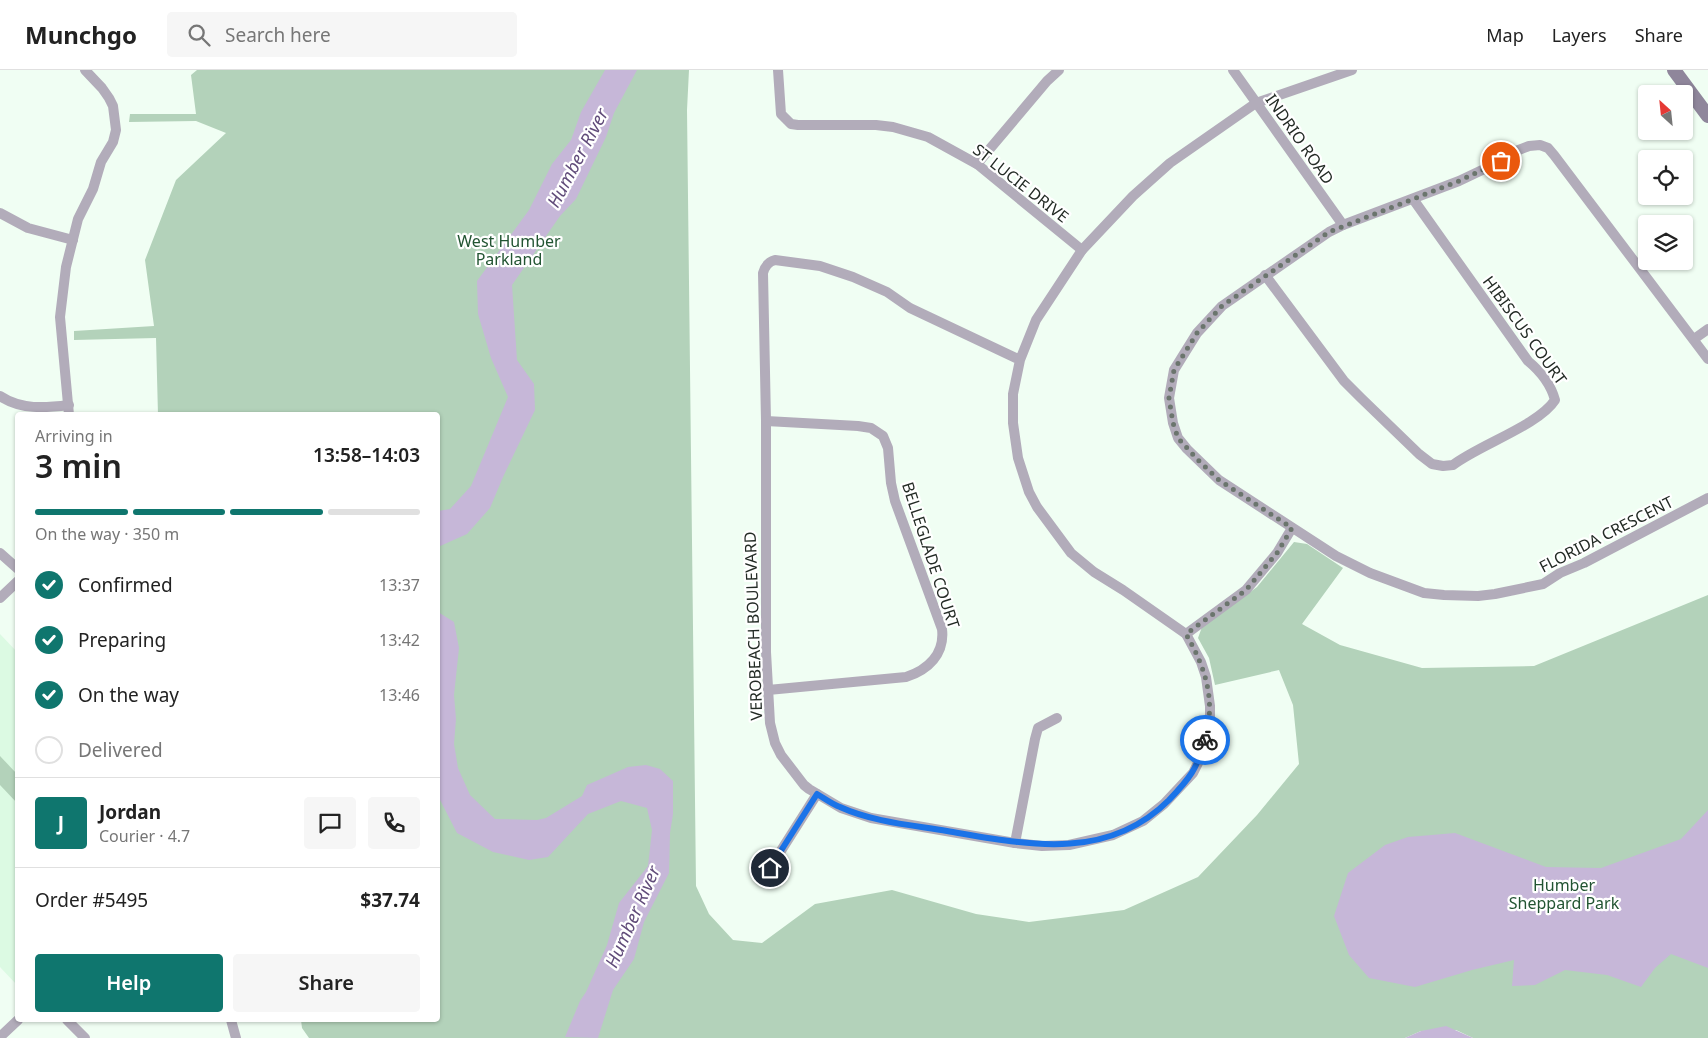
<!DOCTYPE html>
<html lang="en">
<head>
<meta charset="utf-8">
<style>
  body { margin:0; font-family:"Noto Sans",sans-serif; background:#f6f6f6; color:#222; height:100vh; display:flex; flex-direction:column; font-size:19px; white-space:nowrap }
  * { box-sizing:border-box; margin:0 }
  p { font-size:16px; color:#767676 }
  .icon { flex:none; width:28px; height:28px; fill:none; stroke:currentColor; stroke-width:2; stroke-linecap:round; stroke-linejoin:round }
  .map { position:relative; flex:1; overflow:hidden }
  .sheet { position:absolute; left:15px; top:342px; width:425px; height:610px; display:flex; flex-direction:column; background:#fff; border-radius:5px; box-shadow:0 1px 4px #0004 }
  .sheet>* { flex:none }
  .needle { width:32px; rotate:333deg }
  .tools { position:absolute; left:1638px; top:15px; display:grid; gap:10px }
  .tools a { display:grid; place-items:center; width:55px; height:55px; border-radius:5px; background:#fff; box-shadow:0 1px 4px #0004; font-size:25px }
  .pin { position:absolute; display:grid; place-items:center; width:42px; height:42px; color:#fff; margin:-21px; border:2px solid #fff; border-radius:50%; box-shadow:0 1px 5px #0007 }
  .courier { position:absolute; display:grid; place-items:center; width:50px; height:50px; margin:-25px; border:4px solid #1a73e8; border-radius:50%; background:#fff; color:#222; box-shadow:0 1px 6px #0007 }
  .overview em { font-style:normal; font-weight:600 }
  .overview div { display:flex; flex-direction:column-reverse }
  .overview { display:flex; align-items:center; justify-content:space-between; height:85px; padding:0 20px }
  h1 { font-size:32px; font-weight:600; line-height:38px }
  .bar { display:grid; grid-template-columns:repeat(4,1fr); gap:8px 5px; align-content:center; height:60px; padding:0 20px }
  .bar i { height:6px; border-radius:4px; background:#e0e0e0 }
  .bar .on { background:#0f766e }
  .bar p { grid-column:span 4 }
  .line { display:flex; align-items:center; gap:12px; padding:0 20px; border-top:1px solid #e0e0e0 }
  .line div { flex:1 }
  .round { display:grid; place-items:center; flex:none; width:52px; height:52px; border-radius:5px; background:#f6f6f6 }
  ol { padding:0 20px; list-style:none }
  li { display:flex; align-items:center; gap:15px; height:55px }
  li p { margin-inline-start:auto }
  li .icon { padding:5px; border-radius:50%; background:#0f766e; color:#fff; stroke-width:4 }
  li:last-child { color:#767676 }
  li i { width:28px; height:28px; border:2px solid #e0e0e0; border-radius:50% }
  .cta { display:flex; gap:10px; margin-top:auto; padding:10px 20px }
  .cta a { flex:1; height:58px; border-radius:5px; background:#0f766e; color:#fff; font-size:20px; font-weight:600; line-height:58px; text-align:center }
  .cta a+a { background:#f6f6f6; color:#222 }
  header { display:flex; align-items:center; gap:30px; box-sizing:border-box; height:70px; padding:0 25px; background:#fff; border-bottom:1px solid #e0e0e0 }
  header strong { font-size:24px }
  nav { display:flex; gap:28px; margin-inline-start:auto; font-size:18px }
  .search { width:350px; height:45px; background:#f6f6f6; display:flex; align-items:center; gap:12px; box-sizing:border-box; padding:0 18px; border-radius:5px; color:#767676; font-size:19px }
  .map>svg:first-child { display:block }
  .built { fill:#dcfae3 }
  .green { fill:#b3d2ba }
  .water { fill:#c6b7d8 }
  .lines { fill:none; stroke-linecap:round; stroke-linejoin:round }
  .minor { stroke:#b2acba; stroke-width:10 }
  .secondary { stroke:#8f869b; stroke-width:14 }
  .done { stroke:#6b756d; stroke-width:5; stroke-dasharray:0 9 }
  .route { stroke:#1a73e8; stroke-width:6 }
  .labels { text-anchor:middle; stroke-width:4.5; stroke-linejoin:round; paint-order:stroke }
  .street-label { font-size:16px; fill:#232b25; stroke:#fff }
  .park-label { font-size:16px; fill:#225432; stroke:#fff }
  .water-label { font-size:18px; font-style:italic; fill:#614c7a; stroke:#fff }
</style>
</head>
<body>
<header>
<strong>Munchgo</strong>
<div class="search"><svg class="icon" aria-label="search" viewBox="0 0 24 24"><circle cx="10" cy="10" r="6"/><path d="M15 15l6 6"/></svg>Search here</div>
<nav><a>Map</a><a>Layers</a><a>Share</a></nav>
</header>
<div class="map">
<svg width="1708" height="968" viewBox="0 0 1708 968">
  <rect width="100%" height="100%" fill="#f0fef3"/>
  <!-- built -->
  <polygon class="built" points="0,564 17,582 17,915 0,897"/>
  <!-- green -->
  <g class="green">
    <polygon points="197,0 689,0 687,40 696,816 709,844 733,870 762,873 815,834 892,820 976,844 1029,852 1124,840 1198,807 1257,745 1299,694 1293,635 1279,600 1215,615 1209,588 1198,568 1202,557 1257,517 1294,472 1307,474 1343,498 1302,554 1340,575 1422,598 1534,596 1708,525 1708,968 1473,968 1456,960 1421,961 1405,968 309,968 302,958 301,950 438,950 438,345 158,345 156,268 74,270 74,261 154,256 145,190 176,110 226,63 196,51 129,52 130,44 196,44 191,5"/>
    <polygon points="0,686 17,704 17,733 0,715"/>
  </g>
  <!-- water -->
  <g class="water">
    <polygon points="605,0 637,0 614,43 606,67 576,129 560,146 512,215 517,290 534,314 535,340 503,407 490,438 467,464 438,477 438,441 450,439 471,416 508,327 491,288 478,244 477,211 529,140 552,94 571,70 581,42"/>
    <polygon points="438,542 454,552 459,578 454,625 456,649 454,674 458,698 470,725 495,749 537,750 546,748 582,726 587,715 628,697 646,695 660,699 673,711 673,744 670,763 669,803 644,852 634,889 613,920 598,968 565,967 580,931 586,922 607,875 619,833 648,796 652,760 647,738 621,731 588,744 548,787 529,790 493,782 457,763 438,726"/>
    <polygon points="1708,740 1708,898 1671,884 1655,898 1641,917 1607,905 1565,900 1535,915 1512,916 1514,890 1472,900 1415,917 1369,908 1349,885 1334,846 1348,803 1385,775 1408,767 1455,763 1546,797 1601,798 1681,769"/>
    <polygon points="1446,956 1473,968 1405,968 1421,961"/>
  </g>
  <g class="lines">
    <!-- minor -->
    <g class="minor">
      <polyline points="778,0 781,44 791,54 798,55 876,55 893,57 928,67 977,94 1082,180"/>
      <polyline points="1233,0 1343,155"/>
      <polyline points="977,94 1047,11 1059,0"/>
      <polyline points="0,143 28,158 73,170"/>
      <path d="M1265 205 1344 311 1361 328 1419 384 1432 394 1443 396 1453 395C1479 375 1539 355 1555 330 1551 315 1540 301 1528 291L1413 129"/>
      <polyline points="1694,269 1708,259"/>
      <polyline points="1708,289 1554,85 1548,78 1540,75 1529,76 1516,81 1501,91 1459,111 1343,155 1329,162 1222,236 1197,263 1174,300 1169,328 1173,353 1178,368 1187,379 1219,410 1336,486 1370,503 1424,523 1444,525 1478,526 1495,524 1543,514 1560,503 1584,493 1708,428"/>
      <path d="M1020 290 910 238 887 222 853 207 820 196 775 190C768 192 765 196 763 203L766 351V582L770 653 775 673 781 685 804 715 809 719 841 738 871 748 1015 773 1042 776 1069 775 1113 765 1143 751 1164 734 1193 703 1199 691 1210 650V636L1206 607 1201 592 1186 564 1123 520 1094 502 1071 483 1037 437 1029 422 1018 388 1013 353V324L1020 290 1036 250 1082 180 1133 126 1170 93 1256 33 1352 0"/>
      <path d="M0 326C21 340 45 338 69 335"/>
      <polyline points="69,345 60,247 66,197 78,149 93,119 101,92 113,72 116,60 113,36 109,28 102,18 85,0"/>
      <path d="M766 351 858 356 871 358 883 366 888 378 891 413 895 431 942 559C945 584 928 600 906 607L768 620"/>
      <polyline points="0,483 18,499"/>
      <polyline points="0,528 18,511"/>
      <polyline points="1186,564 1246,520 1277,483 1292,458"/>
      <polyline points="1015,773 1035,669 1038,658 1057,648"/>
      <polyline points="770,798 817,724"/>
      <polyline points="67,950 85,968"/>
      <polyline points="231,950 236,968"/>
      <polyline points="0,967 18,950"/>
    </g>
    <!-- secondary -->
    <polyline class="secondary" points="1674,0 1708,46"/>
  </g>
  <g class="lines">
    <!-- done -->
    <path class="done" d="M1205 670C1216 630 1206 599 1186 564L1246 520 1277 483 1292 458 1219 410 1197 389 1178 368 1173 353 1169 328 1174 300 1197 263 1222 236 1329 162 1459 111 1501 91"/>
    <!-- route -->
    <path class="route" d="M770 798 817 724C824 728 832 734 840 737 873 752 911 755 947 761 1024 774 1106 793 1169 730 1190 708 1197 699 1205 670"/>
  </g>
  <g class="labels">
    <!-- street labels -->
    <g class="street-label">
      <text transform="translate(1300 69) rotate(55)" y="6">INDRIO ROAD</text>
      <text transform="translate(1021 113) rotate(38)" y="6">ST LUCIE DRIVE</text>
      <text transform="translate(1525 260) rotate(54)" y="6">HIBISCUS COURT</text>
      <text transform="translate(1606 464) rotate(-27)" y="6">FLORIDA CRESCENT</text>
      <text transform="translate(931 485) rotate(72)" y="6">BELLEGLADE COURT</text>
      <text transform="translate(753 556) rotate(-92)" y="6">VEROBEACH BOULEVARD</text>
    </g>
    <!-- park labels -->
    <g class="park-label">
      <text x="509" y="177">West Humber<tspan x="509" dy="18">Parkland</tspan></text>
      <text x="1564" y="821">Humber<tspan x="1564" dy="18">Sheppard Park</tspan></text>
    </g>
    <!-- water labels -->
    <g class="water-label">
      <text transform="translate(578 88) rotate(-62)" y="6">Humber River</text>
      <text transform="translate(633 847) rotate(-66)" y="6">Humber River</text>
    </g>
  </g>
</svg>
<div class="tools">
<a><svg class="needle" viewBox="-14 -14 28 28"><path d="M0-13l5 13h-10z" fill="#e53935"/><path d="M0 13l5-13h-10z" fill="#767676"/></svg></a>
<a><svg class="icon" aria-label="locate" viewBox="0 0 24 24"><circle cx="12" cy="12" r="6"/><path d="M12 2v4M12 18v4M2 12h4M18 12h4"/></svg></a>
<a><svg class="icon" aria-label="layers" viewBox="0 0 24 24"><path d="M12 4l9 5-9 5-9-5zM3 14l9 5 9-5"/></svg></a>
</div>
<div class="pin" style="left:1501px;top:91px;background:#ea580c"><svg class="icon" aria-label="bag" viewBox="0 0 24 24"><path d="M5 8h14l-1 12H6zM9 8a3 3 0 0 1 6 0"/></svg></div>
<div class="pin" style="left:770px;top:798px;background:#1f2937"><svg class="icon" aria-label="home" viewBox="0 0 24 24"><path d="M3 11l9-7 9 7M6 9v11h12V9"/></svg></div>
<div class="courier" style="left:1205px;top:670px"><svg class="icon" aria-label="bike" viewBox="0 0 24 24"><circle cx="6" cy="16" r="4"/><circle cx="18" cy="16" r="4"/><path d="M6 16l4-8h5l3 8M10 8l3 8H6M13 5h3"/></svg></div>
<section class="sheet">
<div class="overview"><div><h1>3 min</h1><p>Arriving in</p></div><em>13:58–14:03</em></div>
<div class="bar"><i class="on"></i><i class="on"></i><i class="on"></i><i></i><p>On the way · 350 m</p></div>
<ol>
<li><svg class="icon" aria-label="check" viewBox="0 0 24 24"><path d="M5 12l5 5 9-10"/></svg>Confirmed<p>13:37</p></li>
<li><svg class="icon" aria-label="check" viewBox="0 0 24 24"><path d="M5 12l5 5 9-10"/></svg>Preparing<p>13:42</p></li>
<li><svg class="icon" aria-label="check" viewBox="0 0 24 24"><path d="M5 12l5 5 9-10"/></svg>On the way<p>13:46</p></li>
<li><i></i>Delivered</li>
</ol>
<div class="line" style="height:90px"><b class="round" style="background:#0f766e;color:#fff">J</b><div><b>Jordan</b><p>Courier · 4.7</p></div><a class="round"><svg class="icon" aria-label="chat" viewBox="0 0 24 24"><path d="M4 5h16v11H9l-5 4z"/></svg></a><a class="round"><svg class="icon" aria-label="phone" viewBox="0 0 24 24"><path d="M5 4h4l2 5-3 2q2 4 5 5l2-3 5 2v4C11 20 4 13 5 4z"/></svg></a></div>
<div class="line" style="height:65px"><div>Order #5495</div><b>$37.74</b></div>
<div class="cta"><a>Help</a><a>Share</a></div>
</section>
</div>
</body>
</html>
